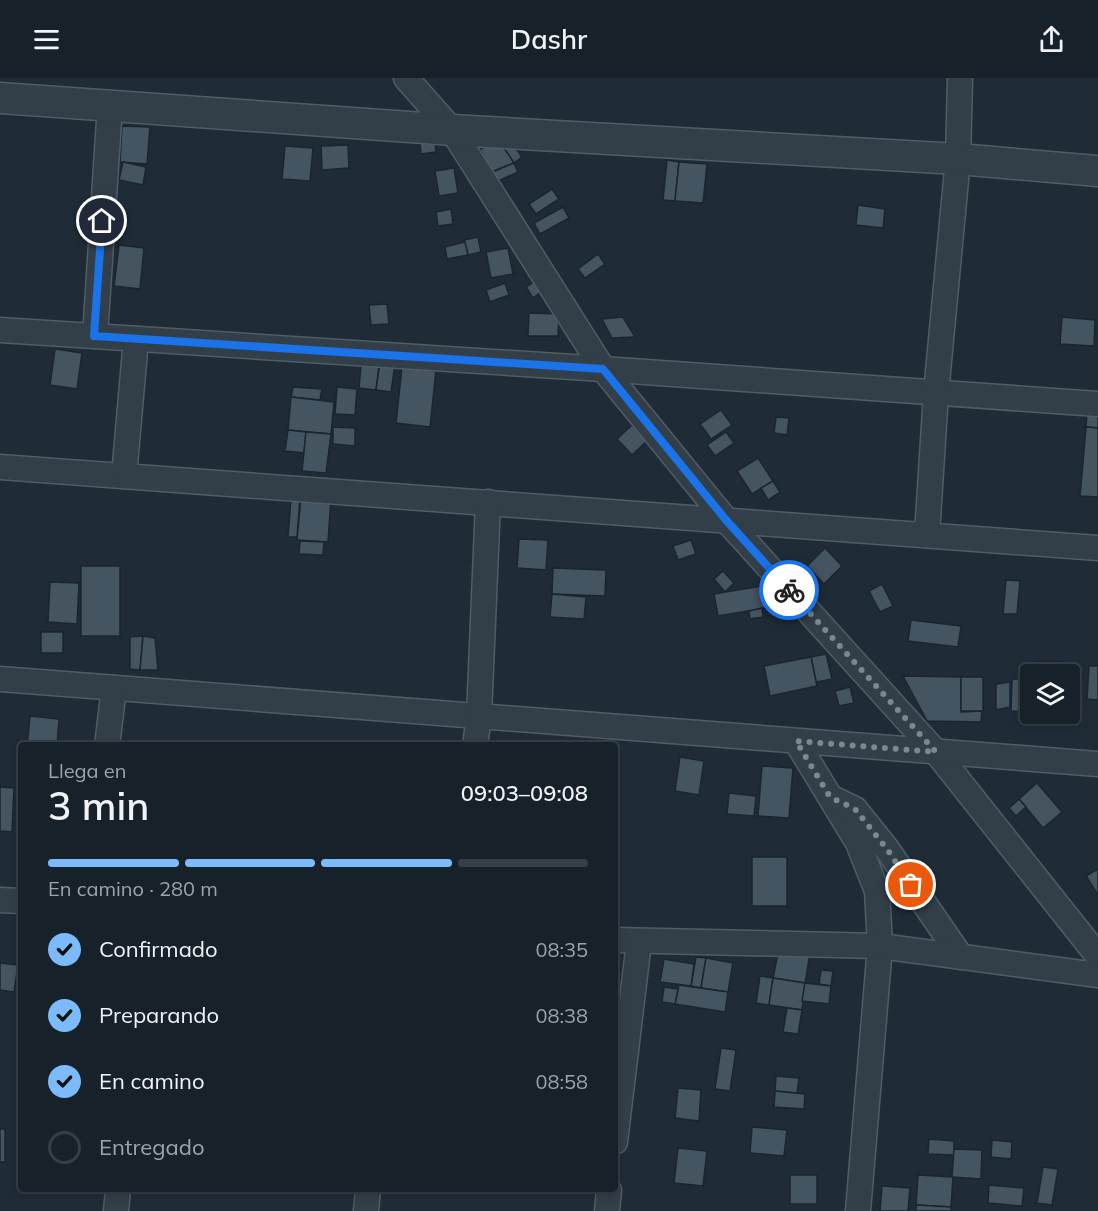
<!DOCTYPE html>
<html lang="es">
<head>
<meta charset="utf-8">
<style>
  body { margin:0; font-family:Mulish,sans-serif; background:#242e35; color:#f1f3f6; height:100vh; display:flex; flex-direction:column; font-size:22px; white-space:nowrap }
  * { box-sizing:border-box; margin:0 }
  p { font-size:20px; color:#9ea3a8 }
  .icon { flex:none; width:33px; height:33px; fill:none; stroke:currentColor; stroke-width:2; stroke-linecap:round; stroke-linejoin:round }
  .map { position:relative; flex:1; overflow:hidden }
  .details { position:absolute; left:18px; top:664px; width:600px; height:450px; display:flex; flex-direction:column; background:#172129; border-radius:6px; box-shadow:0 3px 9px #0003,0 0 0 2px #363e46 }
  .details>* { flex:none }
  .tools { position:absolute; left:1020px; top:586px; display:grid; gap:12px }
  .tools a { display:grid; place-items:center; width:60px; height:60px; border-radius:6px; background:#172129; box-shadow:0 3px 9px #0003,0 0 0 2px #363e46; font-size:30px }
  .pin { position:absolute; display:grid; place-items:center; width:51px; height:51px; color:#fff; margin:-26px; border:3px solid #fff; border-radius:50%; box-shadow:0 2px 6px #0007 }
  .courier { position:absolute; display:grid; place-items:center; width:60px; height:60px; margin:-30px; border:4px solid #1a73e8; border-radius:50%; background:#fff; color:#222; box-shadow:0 2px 8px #0007 }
  .summary em { font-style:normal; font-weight:600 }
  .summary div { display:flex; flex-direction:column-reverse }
  .summary { display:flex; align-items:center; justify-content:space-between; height:102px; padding:0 30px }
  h1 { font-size:39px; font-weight:600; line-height:45px }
  .bar { display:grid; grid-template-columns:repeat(4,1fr); gap:9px 6px; align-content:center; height:72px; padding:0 30px }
  .bar i { height:8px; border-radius:4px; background:#363e46 }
  .bar .on { background:#7bbbfb }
  .bar p { grid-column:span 4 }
  ol { padding:0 30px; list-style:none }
  li { display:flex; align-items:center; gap:18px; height:66px }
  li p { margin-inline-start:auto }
  li .icon { padding:6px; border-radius:50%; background:#7bbbfb; color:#111; stroke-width:4 }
  li:last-child { color:#9ea3a8 }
  li i { width:33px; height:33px; border:3px solid #363e46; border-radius:50% }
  header { display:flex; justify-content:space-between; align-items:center; height:78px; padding:0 30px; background:#172129; font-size:27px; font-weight:600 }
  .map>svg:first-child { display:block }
  .building { fill:#455461; stroke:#1a252e; stroke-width:1.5 }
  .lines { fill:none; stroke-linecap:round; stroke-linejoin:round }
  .minor-casing { stroke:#505c66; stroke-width:27 }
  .tertiary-casing { stroke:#505c66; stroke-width:33 }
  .minor { stroke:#323e48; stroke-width:24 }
  .tertiary { stroke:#323e48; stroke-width:30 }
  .done { stroke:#7b8893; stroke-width:6; stroke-dasharray:0 10.8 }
  .route { stroke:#1a73e8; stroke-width:8 }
</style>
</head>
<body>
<header><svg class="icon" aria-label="menu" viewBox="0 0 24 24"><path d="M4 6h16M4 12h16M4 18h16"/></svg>Dashr<svg class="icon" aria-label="share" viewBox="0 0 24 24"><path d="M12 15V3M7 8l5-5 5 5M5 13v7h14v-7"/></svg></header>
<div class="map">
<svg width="1098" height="1133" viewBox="0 0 1098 1133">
  <rect width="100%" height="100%" fill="#1f2c37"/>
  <!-- building -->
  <g class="building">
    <polygon points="122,48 150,49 147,86 120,84"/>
    <polygon points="510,62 522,79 514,85 500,64"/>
    <polygon points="435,63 436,74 421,76 420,65"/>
    <polygon points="500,64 514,85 492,94 480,71"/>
    <polygon points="348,67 349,90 322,92 321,68"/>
    <polygon points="285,68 313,70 310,103 282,101"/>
    <polygon points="667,82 679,84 675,123 663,122"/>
    <polygon points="123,84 146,89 143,107 119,102"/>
    <polygon points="679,84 707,86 703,125 675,123"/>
    <polygon points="514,85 518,94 496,104 492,94"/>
    <polygon points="454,90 458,115 439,118 435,93"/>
    <polygon points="552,111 559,121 536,136 529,126"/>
    <polygon points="858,127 885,131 883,150 856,147"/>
    <polygon points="563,129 569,140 540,156 534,145"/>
    <polygon points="451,131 453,146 438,148 436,134"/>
    <polygon points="478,159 481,174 468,177 464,162"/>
    <polygon points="465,164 468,177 447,181 445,169"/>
    <polygon points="119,167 144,170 140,211 114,208"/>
    <polygon points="508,170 513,196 491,200 486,174"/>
    <polygon points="598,176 605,186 585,200 578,191"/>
    <polygon points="537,202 544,212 533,220 526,209"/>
    <polygon points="505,205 509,217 490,224 486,212"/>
    <polygon points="387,226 389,246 371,247 369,227"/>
    <polygon points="529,235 559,236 558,258 528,258"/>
    <polygon points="623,239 635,259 612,260 602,241"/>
    <polygon points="1062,239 1095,242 1094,268 1060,266"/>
    <polygon points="55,271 82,275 77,311 50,307"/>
    <polygon points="362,277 380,279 376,312 359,310"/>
    <polygon points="380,284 395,286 391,314 376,312"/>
    <polygon points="402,289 436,293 430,349 396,345"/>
    <polygon points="293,309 322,311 320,322 291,319"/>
    <polygon points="337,309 357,311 355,337 335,336"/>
    <polygon points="291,319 334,324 331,356 288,352"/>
    <polygon points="721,332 732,347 711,361 700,346"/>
    <polygon points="1087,333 1098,334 1098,350 1086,349"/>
    <polygon points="776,339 789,340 787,357 774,355"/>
    <polygon points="632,347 647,363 632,377 617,361"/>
    <polygon points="333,349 355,350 355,368 333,366"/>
    <polygon points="1086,349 1098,350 1098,419 1080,418"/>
    <polygon points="288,352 306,354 304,375 285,373"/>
    <polygon points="306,354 331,356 326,395 302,393"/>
    <polygon points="726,354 734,365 715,378 707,367"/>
    <polygon points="758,380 773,403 752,416 737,393"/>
    <polygon points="773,403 780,414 768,422 761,410"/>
    <polygon points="301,418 331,420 328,464 297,462"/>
    <polygon points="291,420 300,420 297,459 288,459"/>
    <polygon points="519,461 548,462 546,492 517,490"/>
    <polygon points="691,462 696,476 678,482 673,468"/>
    <polygon points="300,463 324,464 323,477 299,476"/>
    <polygon points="825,470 842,488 824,506 807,488"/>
    <rect x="81" y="488" width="39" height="70"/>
    <polygon points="553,490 606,492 605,518 552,516"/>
    <polygon points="723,493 734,505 725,514 714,501"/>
    <polygon points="1006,502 1020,503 1017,536 1003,536"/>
    <polygon points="50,504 79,505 77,546 48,544"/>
    <polygon points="882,506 893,528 880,534 869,513"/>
    <polygon points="767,507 771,529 718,538 714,516"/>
    <polygon points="552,516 586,519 584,541 550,539"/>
    <polygon points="762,530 763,539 750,541 749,533"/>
    <polygon points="911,542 961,548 958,569 908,563"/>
    <rect x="41" y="554" width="22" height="21"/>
    <polygon points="143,558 140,592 130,591 130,559"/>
    <polygon points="143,558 155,560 158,592 140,592"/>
    <polygon points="826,576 832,601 816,604 811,579"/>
    <polygon points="811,579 817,608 770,618 764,588"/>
    <polygon points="1038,583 1064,584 1064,597 1038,597"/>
    <polygon points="1089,588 1098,588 1098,622 1087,621"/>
    <polygon points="903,598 961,599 961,634 982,633 981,644 927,643"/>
    <rect x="961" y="599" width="22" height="34"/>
    <polygon points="1012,601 1030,601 1030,634 1011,633"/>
    <polygon points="1010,604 1010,629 996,632 996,606"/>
    <polygon points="850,609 854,625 839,628 835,613"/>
    <polygon points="30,638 59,641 57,668 27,668"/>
    <polygon points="680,679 704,683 699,717 675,713"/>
    <polygon points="762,688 793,690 789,740 758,738"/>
    <polygon points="1037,705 1062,734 1043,750 1019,721"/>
    <polygon points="0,709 14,710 12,754 0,753"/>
    <polygon points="729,715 756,718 754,738 727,736"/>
    <polygon points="1019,721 1026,729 1016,738 1009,730"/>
    <rect x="752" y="779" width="35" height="49"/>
    <polygon points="1098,791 1098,817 1086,798"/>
    <polygon points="779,870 810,876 805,905 773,900"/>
    <polygon points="696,879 706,880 701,910 691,908"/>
    <polygon points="706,880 733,885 728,914 701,910"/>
    <polygon points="664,881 694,886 691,908 660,904"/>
    <polygon points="0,885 18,887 14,914 0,912"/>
    <polygon points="821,892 833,893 831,908 819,906"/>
    <polygon points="760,898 773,900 769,927 756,925"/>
    <polygon points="773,900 805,905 802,932 769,927"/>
    <polygon points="805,905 831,908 829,926 802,923"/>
    <polygon points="679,907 728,914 725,934 675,926"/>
    <polygon points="664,909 678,911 675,926 662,924"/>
    <polygon points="787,930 802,932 798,956 783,954"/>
    <polygon points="721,970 736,972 730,1013 715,1011"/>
    <polygon points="776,998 799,1000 797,1015 775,1013"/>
    <polygon points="678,1010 701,1012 699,1043 675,1040"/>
    <polygon points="775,1013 805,1016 804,1031 774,1029"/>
    <polygon points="752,1049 787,1052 784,1078 750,1075"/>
    <rect x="0" y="1051" width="5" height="33"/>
    <polygon points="18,1052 21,1052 21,1079 17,1079"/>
    <polygon points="929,1061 954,1063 954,1077 928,1076"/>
    <polygon points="992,1062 1012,1064 1011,1081 991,1079"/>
    <polygon points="678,1070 707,1073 703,1108 674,1105"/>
    <polygon points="954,1071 982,1072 981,1101 952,1099"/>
    <polygon points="1043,1089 1058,1091 1052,1127 1037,1125"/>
    <rect x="790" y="1097" width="27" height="29"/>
    <polygon points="918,1097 953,1099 951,1129 916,1127"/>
    <polygon points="989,1107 1024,1110 1022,1128 988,1125"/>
    <polygon points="882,1108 910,1110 908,1133 880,1133"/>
    <polygon points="916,1127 951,1129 951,1133 916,1133"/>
  </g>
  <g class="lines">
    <defs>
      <g id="minor">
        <polyline points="406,0 452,52 603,291 726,442 936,674 1098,878"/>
        <polyline points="0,252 603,291 1098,326"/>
        <polyline points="95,258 110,27"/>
        <polyline points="0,389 1098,470"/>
        <polyline points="124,398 136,261"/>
        <polyline points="927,457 936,315 958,81 960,0"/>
        <polyline points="0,601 1098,686"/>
        <polyline points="796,663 858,765 877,813 880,868 858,1133"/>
        <polyline points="107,668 114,610"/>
        <polyline points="475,668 479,638 488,424"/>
        <polyline points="834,721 855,731 887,771 961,879"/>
        <polyline points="0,822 21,823"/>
        <polyline points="615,862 880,868 1098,897"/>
        <polyline points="615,1064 639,864"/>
        <polyline points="116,1133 118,1112"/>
        <polyline points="366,1133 368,1112"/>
        <polyline points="607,1133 609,1112"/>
      </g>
      <polyline id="tertiary" points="0,20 452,52 958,81 1098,93"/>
    </defs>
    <!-- minor casing -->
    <use href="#minor" class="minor-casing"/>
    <!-- tertiary casing -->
    <use href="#tertiary" class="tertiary-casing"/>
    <!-- minor -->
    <use href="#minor" class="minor"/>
    <!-- tertiary -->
    <use href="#tertiary" class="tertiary"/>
  </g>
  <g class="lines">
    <!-- done -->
    <polyline class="done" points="789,512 936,674 796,663 830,719 855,731 887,771 911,807"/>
    <!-- route -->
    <polyline class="route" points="102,143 94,258 603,291 726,442 789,512"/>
  </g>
</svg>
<div class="tools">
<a><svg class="icon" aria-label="layers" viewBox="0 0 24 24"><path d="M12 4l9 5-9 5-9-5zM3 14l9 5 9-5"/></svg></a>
</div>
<div class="pin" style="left:911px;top:807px;background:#ea580c"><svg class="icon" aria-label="bag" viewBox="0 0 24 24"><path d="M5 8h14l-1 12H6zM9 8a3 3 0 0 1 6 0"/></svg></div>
<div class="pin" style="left:102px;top:143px;background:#1f2937"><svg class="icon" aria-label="home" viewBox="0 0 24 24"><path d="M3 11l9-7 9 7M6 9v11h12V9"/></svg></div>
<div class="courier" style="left:789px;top:512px"><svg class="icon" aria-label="bike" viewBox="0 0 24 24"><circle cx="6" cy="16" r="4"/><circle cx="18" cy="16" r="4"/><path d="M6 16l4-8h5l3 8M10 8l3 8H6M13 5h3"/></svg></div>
<section class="details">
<div class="summary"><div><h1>3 min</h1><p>Llega en</p></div><em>09:03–09:08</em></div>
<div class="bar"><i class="on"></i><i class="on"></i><i class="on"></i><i></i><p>En camino · 280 m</p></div>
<ol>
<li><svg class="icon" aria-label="check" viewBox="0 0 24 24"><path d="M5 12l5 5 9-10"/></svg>Confirmado<p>08:35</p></li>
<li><svg class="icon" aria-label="check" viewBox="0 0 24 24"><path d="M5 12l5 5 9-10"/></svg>Preparando<p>08:38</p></li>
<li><svg class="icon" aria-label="check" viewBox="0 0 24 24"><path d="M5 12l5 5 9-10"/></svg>En camino<p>08:58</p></li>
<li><i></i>Entregado</li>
</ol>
</section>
</div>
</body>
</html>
